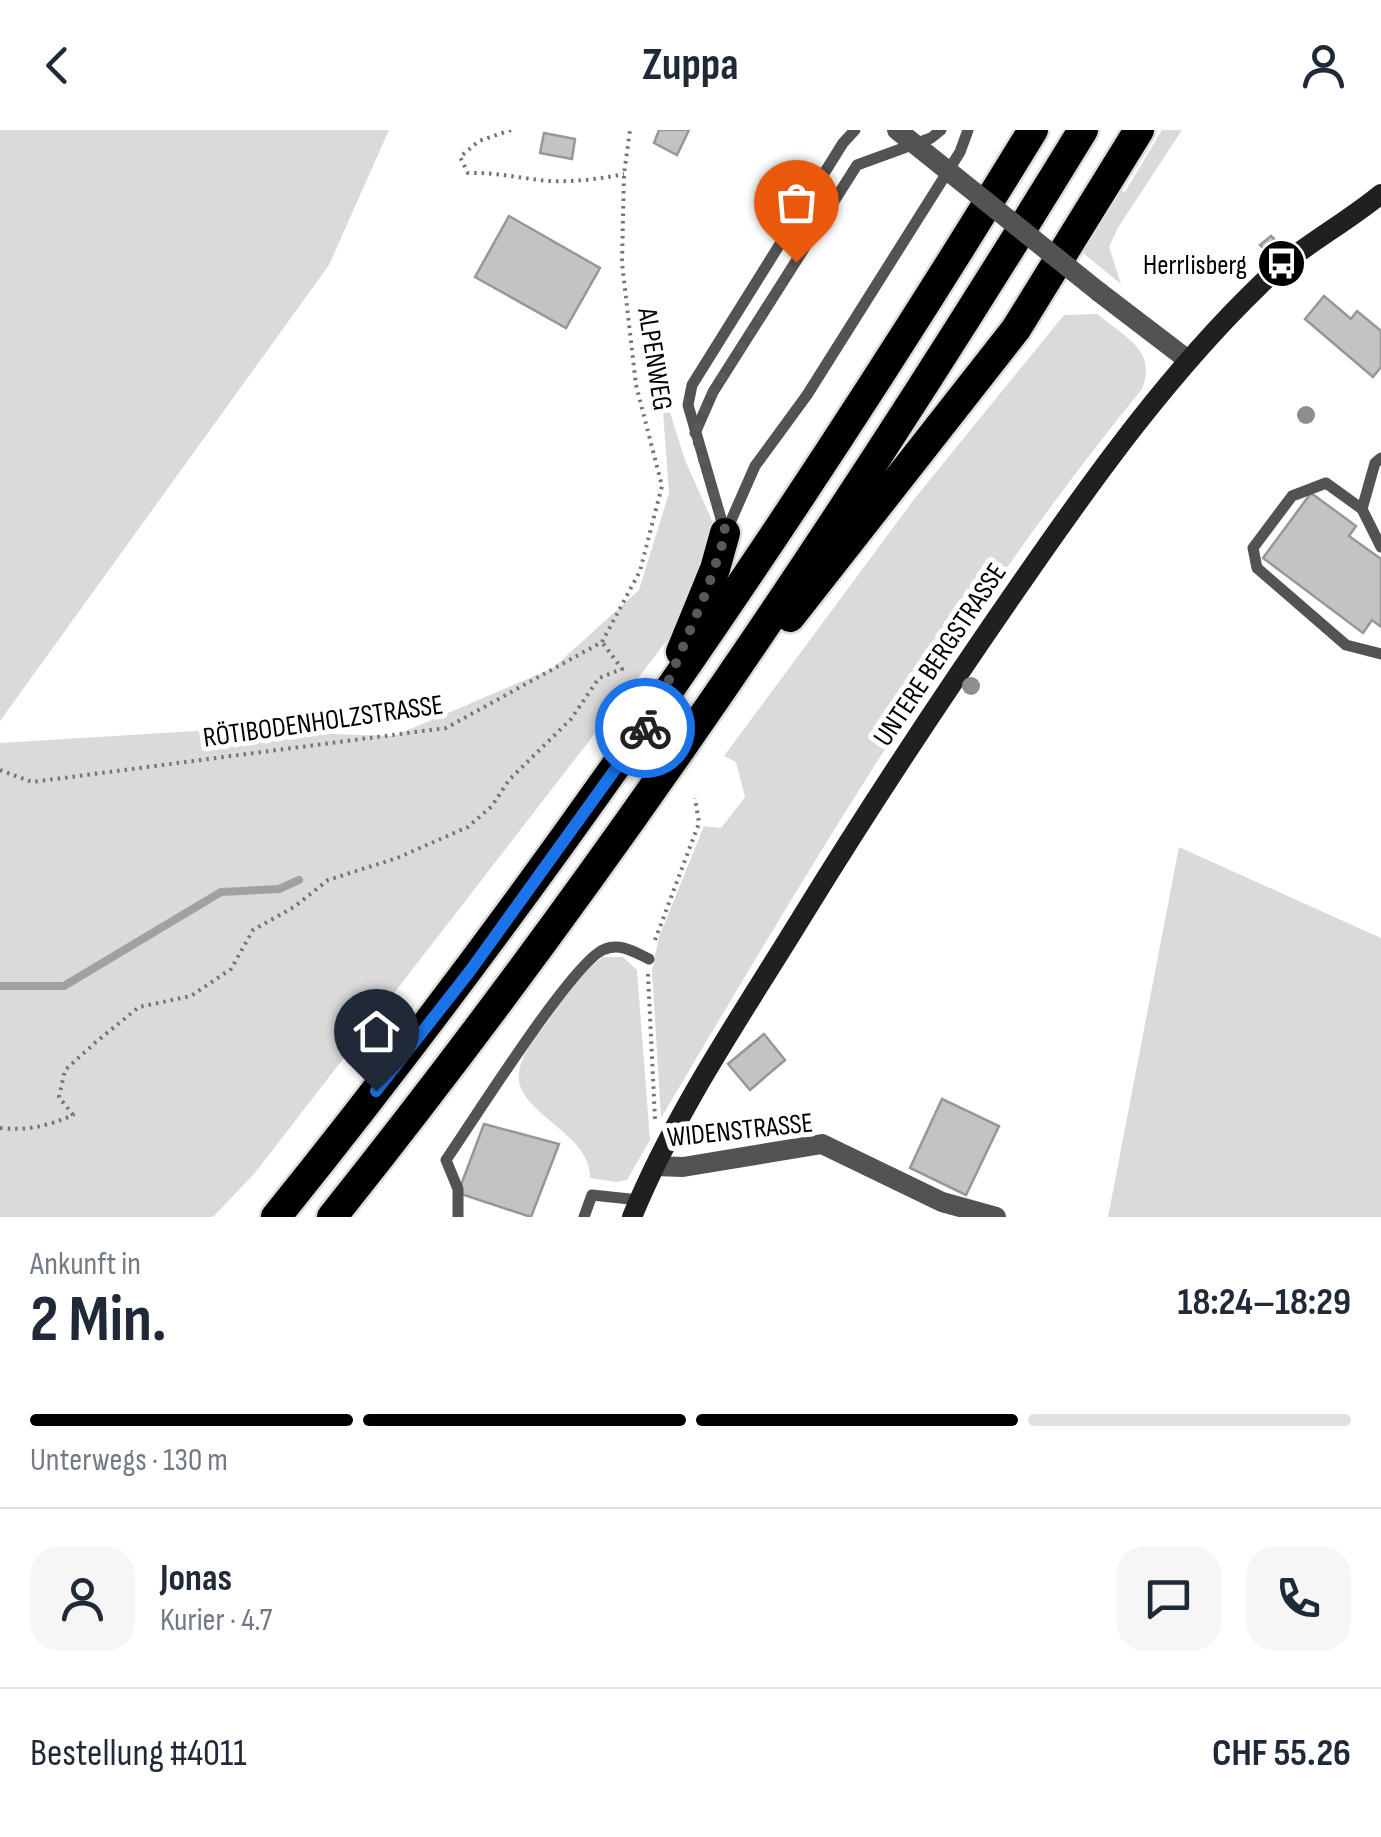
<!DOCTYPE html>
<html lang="de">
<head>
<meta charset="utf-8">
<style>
  body { margin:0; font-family:"Sofia Sans Condensed",sans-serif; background:#f6f6f7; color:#1f2937; height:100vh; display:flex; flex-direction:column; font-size:38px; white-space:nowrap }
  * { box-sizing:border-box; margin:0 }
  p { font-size:32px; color:#747a83 }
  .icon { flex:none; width:55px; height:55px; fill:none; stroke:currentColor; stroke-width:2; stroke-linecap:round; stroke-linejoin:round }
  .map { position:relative; height:1087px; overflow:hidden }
  .panel { display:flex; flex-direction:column; background:#fff; flex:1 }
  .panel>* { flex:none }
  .pin { position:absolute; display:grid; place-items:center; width:85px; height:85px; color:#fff; margin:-102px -42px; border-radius:50% 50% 50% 0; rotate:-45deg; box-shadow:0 0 10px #0007 }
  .pin .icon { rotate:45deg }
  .courier { position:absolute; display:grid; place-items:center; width:100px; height:100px; margin:-50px; border:8px solid #1a73e8; border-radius:50%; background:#fff; color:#222; box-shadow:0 2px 12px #0007 }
  .headline em { font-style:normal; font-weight:700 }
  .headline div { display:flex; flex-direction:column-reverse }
  .headline { display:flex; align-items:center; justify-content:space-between; height:170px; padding:0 30px }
  h1 { font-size:65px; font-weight:700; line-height:75px }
  .bar { display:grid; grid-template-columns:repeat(4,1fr); gap:15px 10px; align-content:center; height:120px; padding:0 30px }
  .bar i { height:12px; border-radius:8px; background:#e0e1e3 }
  .bar .selected { background:#000 }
  .bar p { grid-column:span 4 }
  .line { display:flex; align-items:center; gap:25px; padding:0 30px; border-top:2px solid #e0e1e3 }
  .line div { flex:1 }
  .round { display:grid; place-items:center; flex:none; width:105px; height:105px; border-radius:30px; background:#f6f6f7 }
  header { display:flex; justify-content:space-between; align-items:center; height:130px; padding:0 30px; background:#fff; font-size:45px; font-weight:700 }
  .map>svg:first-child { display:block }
  .green { fill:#dadada }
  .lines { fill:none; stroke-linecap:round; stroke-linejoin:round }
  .stream { stroke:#a1a1a1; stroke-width:8 }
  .building { fill:#c3c3c3; stroke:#979797; stroke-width:2.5 }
  .highway-casing { stroke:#dbdbdb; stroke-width:35 }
  .path { stroke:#757575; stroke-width:4; stroke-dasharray:2.5 5; stroke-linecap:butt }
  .lane { stroke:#535353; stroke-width:11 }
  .street { stroke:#535353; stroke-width:20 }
  .secondary { stroke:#202020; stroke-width:20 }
  .highway { stroke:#000; stroke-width:30 }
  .street-bridge { stroke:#535353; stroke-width:20 }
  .tree { fill:#8e8e8e }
  .done { stroke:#595959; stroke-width:10; stroke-dasharray:0 18 }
  .route { stroke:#1a73e8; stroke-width:12 }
  .labels { text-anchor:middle; stroke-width:10; stroke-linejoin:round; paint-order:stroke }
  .poi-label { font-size:28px; fill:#000; stroke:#fff; text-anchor:end }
  .street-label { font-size:28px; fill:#000; stroke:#fff }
</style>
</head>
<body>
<header><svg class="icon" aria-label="back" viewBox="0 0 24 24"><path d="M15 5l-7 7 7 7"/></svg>Zuppa<svg class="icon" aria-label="person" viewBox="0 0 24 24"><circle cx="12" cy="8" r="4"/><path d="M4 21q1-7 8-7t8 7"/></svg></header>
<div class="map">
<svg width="1381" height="1087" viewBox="0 0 1381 1087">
  <rect width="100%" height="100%" fill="#fff"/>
  <!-- green -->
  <g class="green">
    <polygon points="0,0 389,0 329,135 0,591"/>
    <polygon points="1162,0 1182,0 1119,96 1109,117 1121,154 1078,119 1115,58 1125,62"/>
    <path d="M1097 184C1123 206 1158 220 1142 259 958 485 809 738 661 988L652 841 659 807 704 696 721 698 745 667 736 632 724 626 915 368 1064 185Z"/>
    <polygon points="661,254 685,330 714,395 675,500 254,1044 213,1087 0,1087 0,613 212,600 394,606 553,538 639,460 669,363"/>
    <polygon points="1179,717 1381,808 1381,1087 1108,1087"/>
    <path d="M603 827H623L637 840 650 1010 627 1050 616 1052 590 1048C592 1000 507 982 520 937 524 920 538 905 548 891 564 867 579 843 603 827Z"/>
  </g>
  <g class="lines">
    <!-- stream -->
    <polyline class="stream" points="0,856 64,856 221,762 279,759 299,750"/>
  </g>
  <!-- building -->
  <g class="building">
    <polygon points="689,0 677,25 654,13 659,0"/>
    <polygon points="544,3 575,9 572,29 540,23"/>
    <polygon points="509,86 600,138 566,198 475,147"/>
    <polygon points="1271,106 1276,111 1266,120 1260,115"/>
    <polygon points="1324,166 1351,189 1357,181 1381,201 1381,237 1373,247 1305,189"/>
    <polygon points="1311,363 1356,396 1349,406 1381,429 1381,497 1372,490 1363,503 1263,428"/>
    <polygon points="764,904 785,930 750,960 728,934"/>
    <polygon points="942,969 999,996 966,1065 910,1038"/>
    <polygon points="484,994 559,1014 531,1087 458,1063"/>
  </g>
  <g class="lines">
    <defs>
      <g id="highway">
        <polyline points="790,487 1016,199 1139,0"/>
        <polyline points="681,522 715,439 725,403"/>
        <path d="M276 1087C554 742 802 378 1033 0"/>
        <path d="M332 1087C607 743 853 376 1083 0"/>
      </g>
    </defs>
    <!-- highway casing -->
    <use href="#highway" class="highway-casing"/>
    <!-- path -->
    <g class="path">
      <path d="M511 0 479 11 460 27 468 43C498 42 522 49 550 51 575 52 600 49 624 44"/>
      <polyline points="602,512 640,441 662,356 636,255 622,133 624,44 630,0"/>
      <polyline points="0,640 32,652 446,598 602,512"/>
      <polyline points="655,810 699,693 695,668"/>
      <polyline points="648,844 655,989"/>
      <path d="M0 998C27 1001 48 996 73 985L59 967 65 940 96 912 139 877 191 866 231 839 253 800 294 777 328 750 397 728 468 697 492 676 509 650 571 589 599 548 622 539 602 512"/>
    </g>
    <!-- lane -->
    <g class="lane">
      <polyline points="695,303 713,262 857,35 931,8 941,0"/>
      <polyline points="1381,328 1375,333 1362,379 1381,417"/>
      <polyline points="1362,379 1326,353 1292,366 1253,418 1257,438 1346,515 1381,524"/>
      <polyline points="724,399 688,275 692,255 843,13 855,0"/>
      <polyline points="726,402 755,336 807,265 960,22 968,0"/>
      <path d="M458 1087V1059L446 1030C471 994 575 828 605 819 621 813 634 822 649 829"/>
      <polyline points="584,1087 592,1065 639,1070"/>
    </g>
    <!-- street -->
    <g class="street">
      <polyline points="1099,162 1188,230"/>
      <polyline points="655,1036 683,1037 822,1014 942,1072 996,1087"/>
    </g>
    <!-- secondary -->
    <path class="secondary" d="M632 1087C676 980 743 883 803 785 875 668 950 555 1028 443 1098 342 1171 241 1260 155 1296 119 1342 96 1381 64"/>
    <!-- highway -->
    <use href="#highway" class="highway"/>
    <!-- street-bridge -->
    <polyline class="street-bridge" points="897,0 1099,162"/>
  </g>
  <!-- trees -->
  <g class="tree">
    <circle cx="1306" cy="285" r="9"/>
    <circle cx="971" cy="556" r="9"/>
  </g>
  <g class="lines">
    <!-- done -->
    <polyline class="done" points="645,598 655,583 707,460 726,403 695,303 713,262 796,132"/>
    <!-- route -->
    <polyline class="route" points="376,961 470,841 645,598"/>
  </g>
  <!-- icons -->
  <defs>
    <symbol id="bus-disc" viewBox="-11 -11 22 22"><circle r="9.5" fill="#000" stroke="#fff"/><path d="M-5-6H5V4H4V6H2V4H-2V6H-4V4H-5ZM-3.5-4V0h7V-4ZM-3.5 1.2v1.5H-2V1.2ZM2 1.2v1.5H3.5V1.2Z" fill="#fff"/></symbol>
  </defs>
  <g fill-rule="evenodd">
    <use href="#bus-disc" x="1254" y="106" width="55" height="55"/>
  </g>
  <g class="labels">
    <!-- poi labels -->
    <g class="poi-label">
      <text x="1247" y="144">Herrlisberg</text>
    </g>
    <!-- street labels -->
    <g class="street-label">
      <text transform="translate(656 229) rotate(81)" y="10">ALPENWEG</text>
      <text transform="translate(939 524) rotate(-56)" y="10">UNTERE BERGSTRASSE</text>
      <text transform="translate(323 590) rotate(-8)" y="10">RÖTIBODENHOLZSTRASSE</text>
      <text transform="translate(740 999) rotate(-6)" y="10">WIDENSTRASSE</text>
    </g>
  </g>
</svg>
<div class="pin" style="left:796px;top:132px;background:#ea580c"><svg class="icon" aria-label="bag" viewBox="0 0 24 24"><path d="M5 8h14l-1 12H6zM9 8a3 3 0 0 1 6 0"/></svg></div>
<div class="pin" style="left:376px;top:961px;background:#1f2937"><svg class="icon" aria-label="home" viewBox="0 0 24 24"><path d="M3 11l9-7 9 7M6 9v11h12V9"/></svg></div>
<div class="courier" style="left:645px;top:598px"><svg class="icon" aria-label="bike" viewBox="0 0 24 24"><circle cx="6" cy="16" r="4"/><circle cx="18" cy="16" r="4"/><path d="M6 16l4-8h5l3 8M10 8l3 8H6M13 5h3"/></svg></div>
</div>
<section class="panel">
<div class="headline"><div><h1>2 Min.</h1><p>Ankunft in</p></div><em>18:24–18:29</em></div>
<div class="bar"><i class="selected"></i><i class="selected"></i><i class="selected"></i><i></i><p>Unterwegs · 130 m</p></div>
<div class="line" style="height:180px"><a class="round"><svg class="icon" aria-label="person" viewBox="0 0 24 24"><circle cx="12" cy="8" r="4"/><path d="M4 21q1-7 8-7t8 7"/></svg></a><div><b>Jonas</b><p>Kurier · 4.7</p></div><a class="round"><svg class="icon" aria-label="chat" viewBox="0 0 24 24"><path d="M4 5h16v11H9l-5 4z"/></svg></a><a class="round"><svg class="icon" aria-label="phone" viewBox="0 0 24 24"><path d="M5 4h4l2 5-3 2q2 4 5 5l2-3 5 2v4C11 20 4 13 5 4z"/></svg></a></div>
<div class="line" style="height:130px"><div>Bestellung #4011</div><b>CHF 55.26</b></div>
</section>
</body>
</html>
